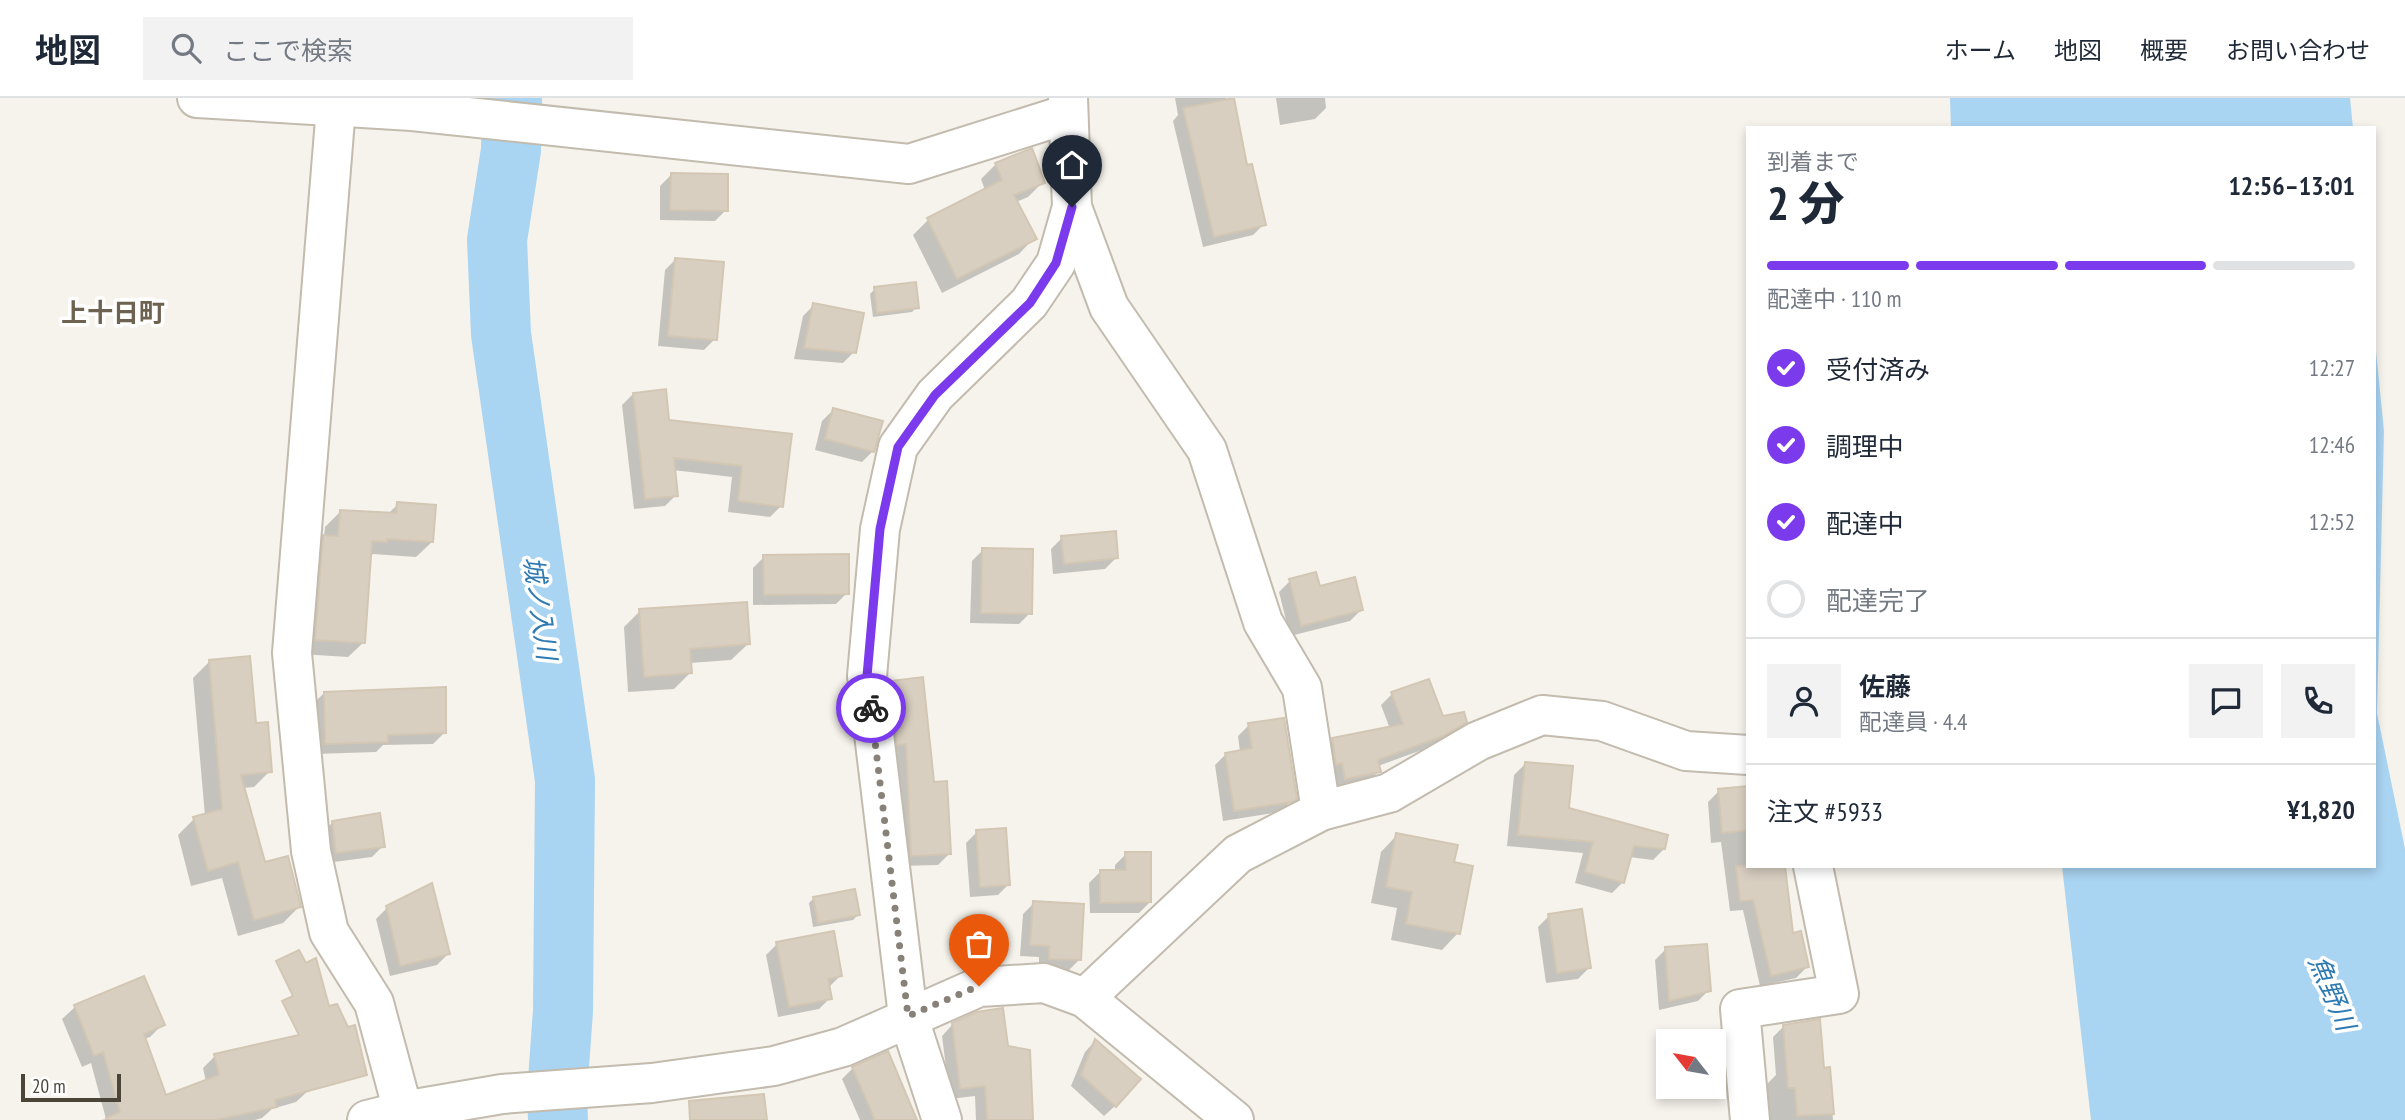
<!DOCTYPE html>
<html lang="ja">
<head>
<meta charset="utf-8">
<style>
  body { margin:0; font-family:"PT Sans Narrow","Noto Sans JP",sans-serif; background:#f2f2f3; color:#1f2937; height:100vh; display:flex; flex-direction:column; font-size:26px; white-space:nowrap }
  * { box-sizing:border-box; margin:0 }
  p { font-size:23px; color:#747a83 }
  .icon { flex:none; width:38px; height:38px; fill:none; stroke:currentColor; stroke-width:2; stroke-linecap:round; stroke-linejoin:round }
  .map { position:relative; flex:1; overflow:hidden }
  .panel { position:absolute; left:1746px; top:28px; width:630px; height:742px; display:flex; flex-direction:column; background:#fff; border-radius:0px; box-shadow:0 4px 10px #0003 }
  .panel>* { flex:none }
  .needle { width:46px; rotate:301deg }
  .fabs { position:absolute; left:1656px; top:931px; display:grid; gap:14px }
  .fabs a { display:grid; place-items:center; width:70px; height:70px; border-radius:0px; background:#fff; box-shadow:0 4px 10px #0003; font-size:35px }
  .scale { position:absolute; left:21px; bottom:18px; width:100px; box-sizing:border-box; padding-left:7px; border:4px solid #4b4439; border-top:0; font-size:19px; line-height:24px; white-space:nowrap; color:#4b4439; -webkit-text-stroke:5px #fff; paint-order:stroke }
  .pin { position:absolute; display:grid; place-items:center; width:60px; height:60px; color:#fff; margin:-72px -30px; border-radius:50% 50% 50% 0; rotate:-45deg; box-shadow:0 0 7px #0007 }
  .pin .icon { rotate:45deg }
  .courier { position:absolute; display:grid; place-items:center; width:70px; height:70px; margin:-35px; border:5px solid #7c3aed; border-radius:50%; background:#fff; color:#222; box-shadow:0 2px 9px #0007 }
  .summary em { font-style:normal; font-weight:800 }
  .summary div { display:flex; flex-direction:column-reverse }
  .summary { display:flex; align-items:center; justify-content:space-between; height:119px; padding:0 21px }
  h1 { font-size:46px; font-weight:800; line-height:52px }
  .bar { display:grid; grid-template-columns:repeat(4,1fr); gap:10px 7px; align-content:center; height:84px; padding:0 21px }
  .bar i { height:9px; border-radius:5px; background:#e0e1e3 }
  .bar .on { background:#7c3aed }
  .bar p { grid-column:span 4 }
  .line { display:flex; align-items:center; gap:18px; padding:0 21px; border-top:2px solid #e0e1e3 }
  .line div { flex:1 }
  .round { display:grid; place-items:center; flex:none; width:74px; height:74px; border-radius:0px; background:#f2f2f3 }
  ol { padding:0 21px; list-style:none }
  li { display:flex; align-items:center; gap:21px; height:77px }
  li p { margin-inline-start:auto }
  li .icon { padding:7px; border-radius:50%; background:#7c3aed; color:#fff; stroke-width:4 }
  li:last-child { color:#747a83 }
  li i { width:38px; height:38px; border:4px solid #e0e1e3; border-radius:50% }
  header { display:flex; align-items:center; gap:42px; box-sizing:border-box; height:98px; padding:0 35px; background:#fff; border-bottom:2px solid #e0e1e3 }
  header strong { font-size:33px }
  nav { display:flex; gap:38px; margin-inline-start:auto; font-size:24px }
  .search { width:490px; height:63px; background:#f2f2f3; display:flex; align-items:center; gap:18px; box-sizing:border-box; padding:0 24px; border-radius:0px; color:#747a83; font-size:26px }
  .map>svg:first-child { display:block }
  .water { fill:#a9d4f2 }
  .shadow { fill:#0003 }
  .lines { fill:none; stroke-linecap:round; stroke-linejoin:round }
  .river { stroke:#a9d4f2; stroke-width:60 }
  .building { fill:#d8cfc1; stroke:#d3c7b4; stroke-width:2 }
  .street-casing { stroke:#c2bbae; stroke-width:42 }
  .street { stroke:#fff; stroke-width:38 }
  .done { stroke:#878178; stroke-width:7; stroke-dasharray:0 12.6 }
  .route { stroke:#7c3aed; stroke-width:9 }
  .labels { text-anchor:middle; stroke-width:7; stroke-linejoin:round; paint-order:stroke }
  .neighbourhood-label { font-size:26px; font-weight:bold; fill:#6e6250; stroke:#fff }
  .water-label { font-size:26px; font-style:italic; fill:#2e7ab2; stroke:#fff }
</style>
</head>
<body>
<header>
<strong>地図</strong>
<div class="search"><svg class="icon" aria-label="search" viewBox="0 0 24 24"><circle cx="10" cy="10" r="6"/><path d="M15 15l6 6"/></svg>ここで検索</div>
<nav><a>ホーム</a><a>地図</a><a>概要</a><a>お問い合わせ</a></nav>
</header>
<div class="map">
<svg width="2405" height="1022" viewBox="0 0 2405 1022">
  <rect width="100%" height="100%" fill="#f6f3ec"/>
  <!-- water -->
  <g class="water">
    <polygon points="1950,0 2350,0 2353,30 1951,30"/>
    <polygon points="2375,243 2384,333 2377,615 2405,751 2405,1022 2091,1022 2062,768 2375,768"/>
  </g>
  <!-- shadow -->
  <g class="shadow">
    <polygon points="1175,0 1226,0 1264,126 1253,137 1203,149 1173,23 1178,17"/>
    <polygon points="1276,0 1325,0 1326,10 1315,21 1280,27"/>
    <polygon points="996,66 1043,84 1028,99 1016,104 1034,140 1019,156 942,195 913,137 928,122 985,92 981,81"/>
    <polygon points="671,77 726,112 715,123 660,122 660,88"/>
    <polygon points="676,161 715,241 704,252 658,248 665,172"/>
    <polygon points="875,191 917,209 912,214 873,219 870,196"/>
    <polygon points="814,207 854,254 843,265 794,261 803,218"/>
    <polygon points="633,296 668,323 790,338 781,408 770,419 728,414 732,379 673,372 676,397 665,408 634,411 622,307"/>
    <polygon points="833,312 873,353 862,364 815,352 822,323"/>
    <polygon points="398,406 432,444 416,459 373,456 369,460 364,544 348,559 300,556 309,454 324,438 325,429 341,413 388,416"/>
    <polygon points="1062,440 1116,460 1105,471 1053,476 1051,451"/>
    <polygon points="983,452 1030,515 1019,526 970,525 972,463"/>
    <polygon points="764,459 847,495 836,506 753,507 753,470"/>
    <polygon points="1290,483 1318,490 1361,512 1350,523 1290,538 1279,494"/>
    <polygon points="640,513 748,546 731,562 690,565 690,575 674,591 628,594 624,529"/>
    <polygon points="209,564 254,627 270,673 254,689 243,690 264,766 299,809 283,825 238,838 222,780 191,788 178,737 194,721 205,718 193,580"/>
    <polygon points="890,584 949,756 938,767 900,768 879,595"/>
    <polygon points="324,595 444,635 433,646 383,647 376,654 315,656 313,606"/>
    <polygon points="1392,596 1442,620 1465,624 1454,635 1430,649 1378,668 1379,673 1368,684 1335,691 1322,653 1333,642 1390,631 1381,607"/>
    <polygon points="1249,627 1295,700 1279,714 1223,723 1215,667 1226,656 1240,654 1238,638"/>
    <polygon points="1525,666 1567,712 1664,751 1653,762 1629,759 1623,784 1612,795 1575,785 1583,755 1507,748 1514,677"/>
    <polygon points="1748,690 1748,768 1792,837 1807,869 1796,880 1760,888 1743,812 1730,813 1721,744 1711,745 1708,704 1719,693"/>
    <polygon points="332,725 383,748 372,759 326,765 321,736"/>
    <polygon points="977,734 1009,786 998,797 970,799 966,745"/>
    <polygon points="1397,737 1452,766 1458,835 1442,852 1391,842 1397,810 1371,805 1381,754"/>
    <polygon points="1126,756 1150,804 1139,815 1090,815 1089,785 1100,774 1115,773 1115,767"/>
    <polygon points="814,800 858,817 853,822 813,829 809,805"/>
    <polygon points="1034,805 1079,862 1068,873 1039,871 1039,859 1020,858 1023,816"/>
    <polygon points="387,810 448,856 437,867 390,878 376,821"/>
    <polygon points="1549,818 1589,870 1578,881 1546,885 1538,829"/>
    <polygon points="777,846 840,878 829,889 830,900 819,911 778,919 766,857"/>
    <polygon points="1666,851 1709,892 1698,903 1659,912 1655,862"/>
    <polygon points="143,880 163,926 150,939 144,941 165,999 206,984 203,970 215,958 309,992 296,1004 272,1011 262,1020 255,1022 101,1022 106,1021 91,965 82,969 62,921 75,909"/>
    <polygon points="953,926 1006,949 1031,1022 976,1022 975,998 950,1001 942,938"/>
    <polygon points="1784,928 1822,971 1829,971 1833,1022 1769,1022 1767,986 1776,977 1773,939"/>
    <polygon points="1095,943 1115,1008 1104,1018 1071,988 1085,954"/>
    <polygon points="853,970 915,1022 860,1022 842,981"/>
  </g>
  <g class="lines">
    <!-- river -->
    <polyline class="river" points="512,0 511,52 497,142 501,236 565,682 563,913 557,996 558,1022"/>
  </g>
  <!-- building -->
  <g class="building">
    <polygon points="1234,0 1247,67 1252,66 1266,127 1214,139 1183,10"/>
    <polygon points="1032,50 1045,85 1014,97 1037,141 957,181 927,120 1002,82 995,65"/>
    <polygon points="671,75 728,76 728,113 670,112"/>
    <polygon points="675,160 724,164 717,242 668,238"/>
    <polygon points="916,184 919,210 877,215 874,189"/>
    <polygon points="813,205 864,215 856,255 804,250"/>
    <polygon points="666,291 669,322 792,336 783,409 738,403 742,368 674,360 678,398 645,401 633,295"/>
    <polygon points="833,310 883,323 874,354 825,341"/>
    <polygon points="397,404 436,407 433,444 387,441 387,444 372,443 365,545 315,542 323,437 338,438 340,412 396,415"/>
    <polygon points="1116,433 1118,460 1064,466 1061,438"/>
    <polygon points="982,450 1033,451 1032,516 981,515"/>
    <polygon points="849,456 849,496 764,497 763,457"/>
    <polygon points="1316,474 1320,488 1355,479 1363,512 1301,528 1289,481"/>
    <polygon points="747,504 750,546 690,551 692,575 644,579 639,511"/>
    <polygon points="250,558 256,625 268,624 272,674 241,677 265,764 288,758 301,809 254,822 238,764 208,773 193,719 222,711 209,562"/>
    <polygon points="923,579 934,684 947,683 951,756 911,758 906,646 897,647 890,583"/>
    <polygon points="1429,581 1443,618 1464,614 1467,624 1443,638 1378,662 1381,674 1345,681 1342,665 1336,667 1332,640 1403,626 1391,594"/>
    <polygon points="446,589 446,635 388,637 388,644 325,646 324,594"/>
    <polygon points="1284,620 1297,701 1292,704 1234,713 1225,655 1252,650 1248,625"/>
    <polygon points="1525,664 1573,668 1569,710 1668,737 1665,751 1634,748 1624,785 1585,774 1593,744 1518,737"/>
    <polygon points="1748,688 1748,732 1722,735 1718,691"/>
    <polygon points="380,715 385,749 336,755 332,723"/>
    <polygon points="1006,730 1010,787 980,789 976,732"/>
    <polygon points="1396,735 1458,747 1454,764 1473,768 1460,836 1406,826 1412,794 1386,789"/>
    <polygon points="1125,754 1151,754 1151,804 1100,805 1100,772 1126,772"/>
    <polygon points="1736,768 1785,768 1793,835 1801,833 1809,869 1771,878 1753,802 1740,803"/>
    <polygon points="432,785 450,856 400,868 386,808"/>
    <polygon points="855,791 860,817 818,825 813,799"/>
    <polygon points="1033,803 1084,806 1081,862 1049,861 1049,848 1030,847"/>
    <polygon points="1582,811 1591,870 1557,875 1548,816"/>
    <polygon points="834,833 842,878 828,881 832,901 789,909 776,844"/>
    <polygon points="1707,846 1711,893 1669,903 1665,849"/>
    <polygon points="299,852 306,865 316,860 329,908 337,906 348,929 355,927 367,977 275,1002 277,1009 215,1022 107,1022 106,1020 120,1014 103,954 94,958 74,907 144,878 165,927 144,936 166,997 219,977 214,956 299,937 282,903 293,898 276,863"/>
    <polygon points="1003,910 1008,948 1030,952 1033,1022 987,1022 985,988 960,991 952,925 977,914"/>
    <polygon points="1820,921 1824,970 1830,969 1834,1016 1797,1018 1795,990 1788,990 1783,927"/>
    <polygon points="1095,941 1141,981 1116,1009 1081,977"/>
    <polygon points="888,953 917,1022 875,1022 852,969"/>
    <polygon points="764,996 767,1022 690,1022 689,1003"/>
  </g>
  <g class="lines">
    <defs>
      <g id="street">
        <polyline points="197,0 412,13 909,66 1068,16"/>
        <polyline points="336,9 292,555 311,753 329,834 374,905 403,1013"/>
        <polyline points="1072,109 1109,209 1207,352 1263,524 1302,590 1321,713"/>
        <polyline points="1085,900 1238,756 1321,713 1389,695 1478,643 1542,617 1602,623 1686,653 1748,657"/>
        <polyline points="367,1022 403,1013 502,996 652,985 774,968 843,949 979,889 1044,885 1085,900 1234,1022"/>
        <polyline points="942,1022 908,918 867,578 880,431 898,349 935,297 1029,205 1056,165 1072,109 1068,0"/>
        <polyline points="1750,1022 1740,911 1839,896 1813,768"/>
      </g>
    </defs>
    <!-- street casing -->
    <use href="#street" class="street-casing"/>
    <!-- street -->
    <use href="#street" class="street"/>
  </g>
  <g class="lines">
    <!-- done -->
    <polyline class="done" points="871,610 908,918 979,888"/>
    <!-- route -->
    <polyline class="route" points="871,610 867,578 880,431 898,349 935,297 1030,205 1056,165 1072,109"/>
  </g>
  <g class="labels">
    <!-- neighbourhood labels -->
    <g class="neighbourhood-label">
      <text x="113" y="224">上十日町</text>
    </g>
    <!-- water labels -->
    <g class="water-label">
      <text transform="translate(540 510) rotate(82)" y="9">城ノ入川</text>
      <text transform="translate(2332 895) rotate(67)" y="9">魚野川</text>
    </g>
  </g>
</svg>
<div class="fabs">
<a><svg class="needle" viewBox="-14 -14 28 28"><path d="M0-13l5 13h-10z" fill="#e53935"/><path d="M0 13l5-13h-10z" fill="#747a83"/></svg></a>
</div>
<div class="scale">20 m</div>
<div class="pin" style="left:979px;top:888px;background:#ea580c"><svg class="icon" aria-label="bag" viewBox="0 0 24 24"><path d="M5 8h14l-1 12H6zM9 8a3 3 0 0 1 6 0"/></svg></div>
<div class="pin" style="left:1072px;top:109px;background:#1f2937"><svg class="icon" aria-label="home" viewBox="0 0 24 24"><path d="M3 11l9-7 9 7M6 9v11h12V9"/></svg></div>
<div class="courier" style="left:871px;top:610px"><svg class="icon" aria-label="bike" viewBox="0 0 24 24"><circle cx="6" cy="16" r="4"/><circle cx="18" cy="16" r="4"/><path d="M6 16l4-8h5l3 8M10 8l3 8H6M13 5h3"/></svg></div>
<section class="panel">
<div class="summary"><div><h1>2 分</h1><p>到着まで</p></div><em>12:56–13:01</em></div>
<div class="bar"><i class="on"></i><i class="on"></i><i class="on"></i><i></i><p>配達中 · 110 m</p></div>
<ol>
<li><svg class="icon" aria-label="check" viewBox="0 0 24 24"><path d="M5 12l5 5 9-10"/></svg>受付済み<p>12:27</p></li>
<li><svg class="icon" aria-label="check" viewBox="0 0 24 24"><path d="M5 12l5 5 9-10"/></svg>調理中<p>12:46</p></li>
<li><svg class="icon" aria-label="check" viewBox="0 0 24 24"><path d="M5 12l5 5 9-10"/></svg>配達中<p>12:52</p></li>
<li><i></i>配達完了</li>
</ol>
<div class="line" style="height:126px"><a class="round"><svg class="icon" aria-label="person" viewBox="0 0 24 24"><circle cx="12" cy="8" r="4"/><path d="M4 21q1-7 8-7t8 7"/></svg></a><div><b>佐藤</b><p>配達員 · 4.4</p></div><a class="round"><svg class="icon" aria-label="chat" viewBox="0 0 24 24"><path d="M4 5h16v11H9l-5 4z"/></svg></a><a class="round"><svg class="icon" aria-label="phone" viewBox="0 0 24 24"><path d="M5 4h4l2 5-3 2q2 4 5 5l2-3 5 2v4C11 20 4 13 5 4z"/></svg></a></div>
<div class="line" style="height:91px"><div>注文 #5933</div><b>¥1,820</b></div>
</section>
</div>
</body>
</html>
